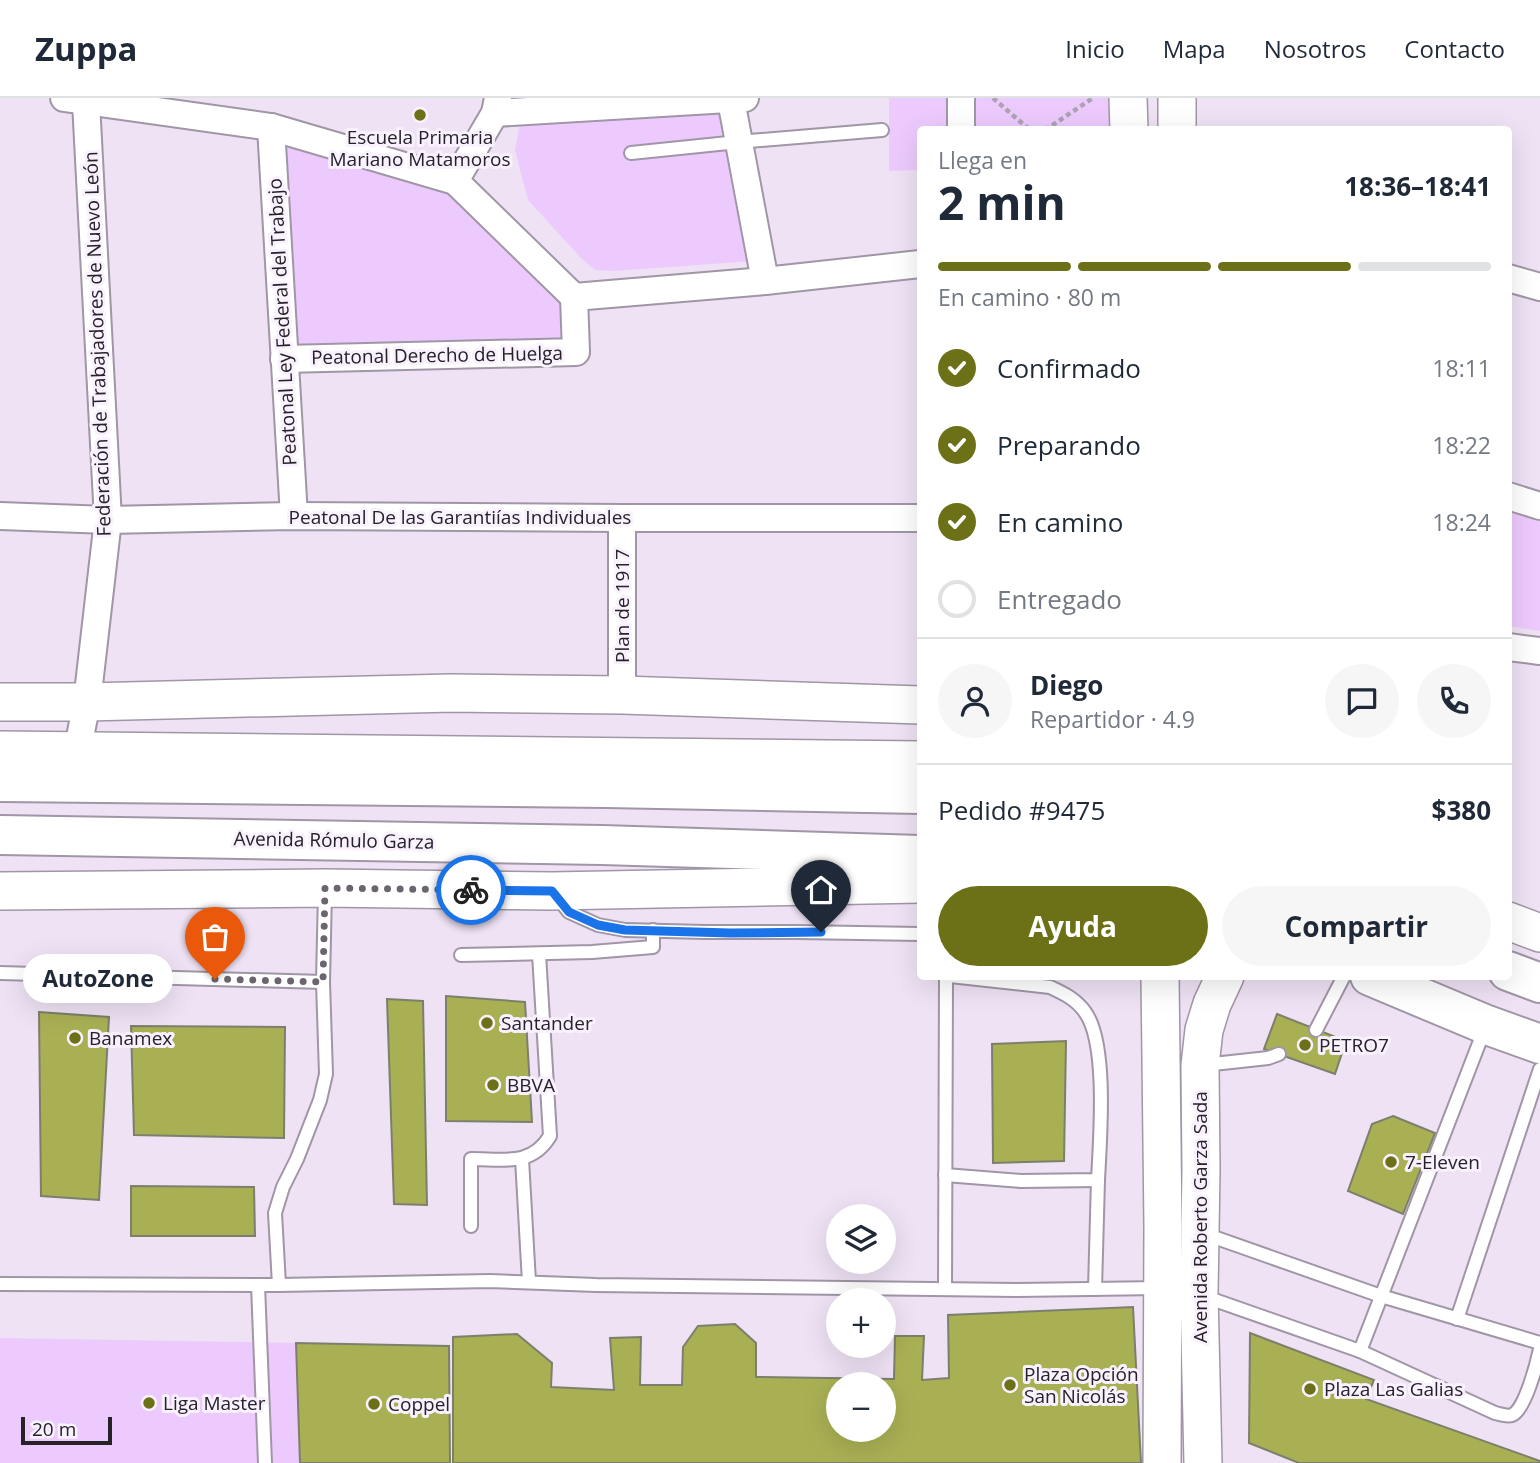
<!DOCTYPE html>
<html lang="es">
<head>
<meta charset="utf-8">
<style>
  body { margin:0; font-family:"Open Sans",sans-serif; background:#f6f6f7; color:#1f2937; height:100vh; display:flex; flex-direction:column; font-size:26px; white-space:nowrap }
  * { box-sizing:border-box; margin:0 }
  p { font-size:23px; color:#747a83 }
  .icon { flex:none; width:38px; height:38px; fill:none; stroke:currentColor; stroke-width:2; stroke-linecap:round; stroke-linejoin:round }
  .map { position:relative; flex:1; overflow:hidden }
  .drawer { position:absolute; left:917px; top:28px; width:595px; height:854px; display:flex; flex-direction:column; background:#fff; border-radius:7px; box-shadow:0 7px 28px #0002 }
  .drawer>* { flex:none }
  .buttons { position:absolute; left:826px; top:1106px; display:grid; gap:14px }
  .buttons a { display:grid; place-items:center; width:70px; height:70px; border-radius:50%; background:#fff; box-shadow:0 7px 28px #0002; font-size:35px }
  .scale { position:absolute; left:21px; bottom:18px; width:91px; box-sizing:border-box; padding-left:7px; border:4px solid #262228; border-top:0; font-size:19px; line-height:24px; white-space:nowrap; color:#262228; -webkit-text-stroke:5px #faf1ff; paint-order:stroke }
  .pin { position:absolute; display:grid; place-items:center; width:60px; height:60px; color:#fff; margin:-72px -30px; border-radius:50% 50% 50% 0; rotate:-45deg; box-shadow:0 0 7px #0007 }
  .pin .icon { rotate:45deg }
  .courier { position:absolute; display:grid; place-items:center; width:70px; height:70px; margin:-35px; border:5px solid #1a73e8; border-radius:50%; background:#fff; color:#222; box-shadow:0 2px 9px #0007 }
  .bubble { position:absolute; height:49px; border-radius:24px; background:#fff; box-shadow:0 7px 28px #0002; font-size:23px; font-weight:700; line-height:49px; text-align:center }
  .head em { font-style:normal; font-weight:700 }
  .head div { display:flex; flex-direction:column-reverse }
  .head { display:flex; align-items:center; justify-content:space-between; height:119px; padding:0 21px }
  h1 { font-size:46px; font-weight:700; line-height:52px }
  .bar { display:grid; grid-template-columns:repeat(4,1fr); gap:10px 7px; align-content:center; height:84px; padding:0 21px }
  .bar i { height:9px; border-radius:5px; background:#e0e1e3 }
  .bar .selected { background:#6c7118 }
  .bar p { grid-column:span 4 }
  .line { display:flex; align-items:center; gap:18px; padding:0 21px; border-top:2px solid #e0e1e3 }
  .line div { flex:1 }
  .round { display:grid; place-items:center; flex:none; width:74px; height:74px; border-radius:37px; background:#f6f6f7 }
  ol { padding:0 21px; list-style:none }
  li { display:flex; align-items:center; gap:21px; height:77px }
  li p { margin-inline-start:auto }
  li .icon { padding:7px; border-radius:50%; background:#6c7118; color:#fff; stroke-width:4 }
  li:last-child { color:#747a83 }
  li i { width:38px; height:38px; border:4px solid #e0e1e3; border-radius:50% }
  .button { display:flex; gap:14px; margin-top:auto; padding:14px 21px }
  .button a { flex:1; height:80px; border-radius:42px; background:#6c7118; color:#fff; font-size:28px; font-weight:700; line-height:80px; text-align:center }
  .button a+a { background:#f6f6f7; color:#1f2937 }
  header { display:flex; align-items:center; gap:42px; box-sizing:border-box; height:98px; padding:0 35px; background:#fff; border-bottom:2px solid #e0e1e3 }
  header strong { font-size:33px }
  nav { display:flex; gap:38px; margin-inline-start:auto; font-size:24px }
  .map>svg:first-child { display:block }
  .green { fill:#edcafe }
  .building { fill:#a9b054; stroke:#7d7f6d; stroke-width:2; fill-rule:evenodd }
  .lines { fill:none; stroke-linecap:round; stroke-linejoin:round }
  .lane-casing { stroke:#a096a6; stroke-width:16 }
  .street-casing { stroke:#a096a6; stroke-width:30 }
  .secondary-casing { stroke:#a096a6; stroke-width:40 }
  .primary-casing { stroke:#a096a6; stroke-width:42 }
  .path { stroke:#aca3b1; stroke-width:4.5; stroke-dasharray:5 3.5; stroke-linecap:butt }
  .lane { stroke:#fff; stroke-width:12 }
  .street { stroke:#fff; stroke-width:26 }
  .secondary { stroke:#fff; stroke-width:37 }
  .primary { stroke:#fff; stroke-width:38 }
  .done { stroke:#6c656f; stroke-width:7; stroke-dasharray:0 12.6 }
  .route { stroke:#1a73e8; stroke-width:9 }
  .poi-dot { fill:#6c7118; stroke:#faf1ff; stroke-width:2.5 }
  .labels { text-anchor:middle; stroke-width:6; stroke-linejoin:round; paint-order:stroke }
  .poi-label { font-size:19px; fill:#262228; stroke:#faf1ff; text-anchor:start }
  .street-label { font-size:19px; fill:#262228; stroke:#faf1ff }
</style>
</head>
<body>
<header>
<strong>Zuppa</strong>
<nav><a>Inicio</a><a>Mapa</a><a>Nosotros</a><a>Contacto</a></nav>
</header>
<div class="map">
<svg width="1540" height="1365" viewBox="0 0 1540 1365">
  <rect width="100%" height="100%" fill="#eee2f4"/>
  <!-- green -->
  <g class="green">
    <polygon points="889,0 1116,0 1117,31 920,32 920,72 889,73"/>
    <polygon points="725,9 754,163 614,173 595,172 581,160 528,102 515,52 521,21"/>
    <polygon points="279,39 449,91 564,203 568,248 298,248"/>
    <polygon points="1508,403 1540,415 1540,533 1509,528"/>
    <polygon points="0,1240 296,1245 300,1365 0,1365"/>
  </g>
  <!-- building -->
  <g class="building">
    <polygon points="446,898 525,904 532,1024 446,1023"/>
    <polygon points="387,901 423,903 427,1107 394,1106"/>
    <polygon points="39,914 109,919 99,1102 41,1098"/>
    <polygon points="1277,916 1346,943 1335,976 1264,951"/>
    <polygon points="131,928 285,929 284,1040 134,1037"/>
    <polygon points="1066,943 1064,1063 993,1065 992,946"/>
    <polygon points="1393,1018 1435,1035 1403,1116 1348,1093 1372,1026"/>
    <polygon points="131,1088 254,1089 255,1138 131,1138"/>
    <path d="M1133 1209 1141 1365H453V1239L517 1236 552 1265 551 1289 614 1292 610 1240 641 1239 640 1287H682L683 1249 698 1228 735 1226 756 1245V1279L894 1281 895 1238H924L922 1282 949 1280 948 1217ZM838 1286H884V1332H838Z"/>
    <polygon points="1250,1235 1374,1282 1366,1301 1540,1363 1540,1365 1299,1365 1249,1345"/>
    <polygon points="296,1245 449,1248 450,1365 300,1365"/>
  </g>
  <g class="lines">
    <defs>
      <g id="lane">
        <polyline points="631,55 738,44 882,32"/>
        <polyline points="557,799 569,814 598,827 625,832 705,834 798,834 920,836"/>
        <polyline points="461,857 592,854 653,849 653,832"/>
        <polyline points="0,875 323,884"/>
        <polyline points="1316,932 1344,878"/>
        <polyline points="1204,967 1268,960 1279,956"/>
        <polyline points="522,1061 529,1184"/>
        <path d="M945 1077 1021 1083 1098 1082C1100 1042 1108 945 1085 914 1076 901 1063 895 1050 889L950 878"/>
        <path d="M471 1128V1061C503 1061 531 1069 550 1038L539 856"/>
        <polyline points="1205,1136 1381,1198 1540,1245"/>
        <polyline points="0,1186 279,1187 490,1183 596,1187 1017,1192 1161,1190"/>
        <polyline points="258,1187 265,1365"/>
        <polyline points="279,1187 275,1115 283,1089 297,1061 320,1002 326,976 323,884 325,794"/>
        <polyline points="945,1191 946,878"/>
        <polyline points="1095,1191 1098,1082"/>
        <path d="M1203 1198 1360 1253 1495 1315C1500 1316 1507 1319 1512 1317 1525 1312 1537 1265 1540 1251"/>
        <polyline points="1457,1221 1540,971"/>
        <polyline points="1360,1253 1485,930"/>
      </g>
      <g id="street">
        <polyline points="64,0 271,29 455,83 574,199 765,183 920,166"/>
        <polyline points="731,2 765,183"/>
        <polyline points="495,15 745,0"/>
        <polyline points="271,29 294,418"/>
        <polyline points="961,32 961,0"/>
        <polyline points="455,83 495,15 498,0"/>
        <polyline points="1508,180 1540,189"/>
        <polyline points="284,261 576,254 574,199"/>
        <polyline points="1508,398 1540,408"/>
        <polyline points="0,418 108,422 294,418 622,420 920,420"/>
        <polyline points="1508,549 1540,553"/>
        <polyline points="622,597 622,420"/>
        <polyline points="77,654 87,604 108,422 86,4"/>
      </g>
      <g id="secondary">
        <polyline points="1128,0 1129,32"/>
        <polyline points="1177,0 1177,32"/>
        <polyline points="0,604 87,604 451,595 622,597 920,607"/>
        <polyline points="0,652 920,662"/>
        <polyline points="0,793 325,790 552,793 920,786"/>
        <polyline points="1508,823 1540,835"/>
        <polyline points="1160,878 1163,1128 1162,1365"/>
        <polyline points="1203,1365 1199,1196 1201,1072 1200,967 1204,932 1212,906 1225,878"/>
      </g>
      <g id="primary">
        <polyline points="0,684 606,690 920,696"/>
        <polyline points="0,737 602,747 920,757"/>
        <polyline points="1508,873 1540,885"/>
        <polyline points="1370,878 1487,927 1540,946"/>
      </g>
    </defs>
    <!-- lane casing -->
    <use href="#lane" class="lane-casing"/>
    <!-- street casing -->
    <use href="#street" class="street-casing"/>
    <!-- secondary casing -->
    <use href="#secondary" class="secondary-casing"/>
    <!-- primary casing -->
    <use href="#primary" class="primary-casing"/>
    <!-- path -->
    <g class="path">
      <polyline points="993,0 1030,32"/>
      <polyline points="1045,32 1093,0"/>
    </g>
    <!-- lane -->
    <use href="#lane" class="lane"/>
    <!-- street -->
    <use href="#street" class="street"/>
    <!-- secondary -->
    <use href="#secondary" class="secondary"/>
    <!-- primary -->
    <use href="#primary" class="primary"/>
  </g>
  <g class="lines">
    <!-- done -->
    <polyline class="done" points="215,881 323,884 325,790 471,792"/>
    <!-- route -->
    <polyline class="route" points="471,792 552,793 569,814 598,827 625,832 730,835 821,834"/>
  </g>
  <!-- markers -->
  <g class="poi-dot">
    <circle cx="420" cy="17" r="7"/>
    <circle cx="487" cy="925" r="7"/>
    <circle cx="75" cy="940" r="7"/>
    <circle cx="1305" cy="947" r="7"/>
    <circle cx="493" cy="987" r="7"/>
    <circle cx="1391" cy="1064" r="7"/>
    <circle cx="1010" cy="1287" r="7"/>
    <circle cx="1310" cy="1291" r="7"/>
    <circle cx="149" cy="1305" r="7"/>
    <circle cx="374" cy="1306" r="7"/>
  </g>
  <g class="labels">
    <!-- poi labels -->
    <g class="poi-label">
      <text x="420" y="46" text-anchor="middle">Escuela Primaria<tspan x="420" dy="22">Mariano Matamoros</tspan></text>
      <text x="501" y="932">Santander</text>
      <text x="89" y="947">Banamex</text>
      <text x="1319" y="954">PETRO7</text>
      <text x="507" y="994">BBVA</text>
      <text x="1405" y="1071">7-Eleven</text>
      <text x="1024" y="1283">Plaza Opción<tspan x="1024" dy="22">San Nicolás</tspan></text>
      <text x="1324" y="1298">Plaza Las Galias</text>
      <text x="163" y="1312">Liga Master</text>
      <text x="388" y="1313">Coppel</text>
    </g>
    <!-- street labels -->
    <g class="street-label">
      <text transform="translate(282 224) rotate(-93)" y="7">Peatonal Ley Federal del Trabajo</text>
      <text transform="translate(97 246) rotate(-92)" y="7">Federación de Trabajadores de Nuevo León</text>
      <text transform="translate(437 257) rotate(-1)" y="7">Peatonal Derecho de Huelga</text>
      <text x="460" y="426">Peatonal De las Garantiías Individuales</text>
      <text transform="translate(622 508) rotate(-90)" y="7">Plan de 1917</text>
      <text transform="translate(334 742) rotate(1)" y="7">Avenida Rómulo Garza</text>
      <text transform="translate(1200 1119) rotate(-90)" y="7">Avenida Roberto Garza Sada</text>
    </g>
  </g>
</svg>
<div class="buttons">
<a><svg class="icon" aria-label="layers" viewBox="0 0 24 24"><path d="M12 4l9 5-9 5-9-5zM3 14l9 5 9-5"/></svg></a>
<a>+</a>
<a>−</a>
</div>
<div class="scale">20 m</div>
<div class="pin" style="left:215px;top:881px;background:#ea580c"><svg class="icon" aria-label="bag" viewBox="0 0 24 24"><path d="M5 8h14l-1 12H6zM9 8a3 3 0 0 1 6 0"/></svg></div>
<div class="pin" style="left:821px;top:834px;background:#1f2937"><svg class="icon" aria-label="home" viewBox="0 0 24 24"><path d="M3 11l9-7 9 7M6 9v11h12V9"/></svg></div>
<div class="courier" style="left:471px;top:792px"><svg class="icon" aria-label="bike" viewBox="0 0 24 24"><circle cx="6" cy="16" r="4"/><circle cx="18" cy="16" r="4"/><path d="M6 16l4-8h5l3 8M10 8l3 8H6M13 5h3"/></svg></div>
<div class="bubble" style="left:23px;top:856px;width:150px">AutoZone</div>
<section class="drawer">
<div class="head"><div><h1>2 min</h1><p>Llega en</p></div><em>18:36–18:41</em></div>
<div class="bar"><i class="selected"></i><i class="selected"></i><i class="selected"></i><i></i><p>En camino · 80 m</p></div>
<ol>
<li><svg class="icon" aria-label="check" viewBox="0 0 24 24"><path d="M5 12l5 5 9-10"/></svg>Confirmado<p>18:11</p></li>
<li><svg class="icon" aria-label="check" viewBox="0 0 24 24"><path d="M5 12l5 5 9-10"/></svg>Preparando<p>18:22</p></li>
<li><svg class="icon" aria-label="check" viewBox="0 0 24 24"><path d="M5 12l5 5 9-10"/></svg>En camino<p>18:24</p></li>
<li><i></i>Entregado</li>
</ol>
<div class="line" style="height:126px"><a class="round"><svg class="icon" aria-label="person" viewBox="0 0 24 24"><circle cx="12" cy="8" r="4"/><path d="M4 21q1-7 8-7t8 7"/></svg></a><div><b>Diego</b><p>Repartidor · 4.9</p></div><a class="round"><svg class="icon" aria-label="chat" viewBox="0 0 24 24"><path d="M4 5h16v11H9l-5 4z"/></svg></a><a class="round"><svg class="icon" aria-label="phone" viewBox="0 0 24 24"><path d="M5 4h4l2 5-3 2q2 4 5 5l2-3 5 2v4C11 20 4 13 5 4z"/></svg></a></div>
<div class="line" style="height:91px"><div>Pedido #9475</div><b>$380</b></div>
<div class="button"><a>Ayuda</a><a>Compartir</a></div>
</section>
</div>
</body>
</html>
